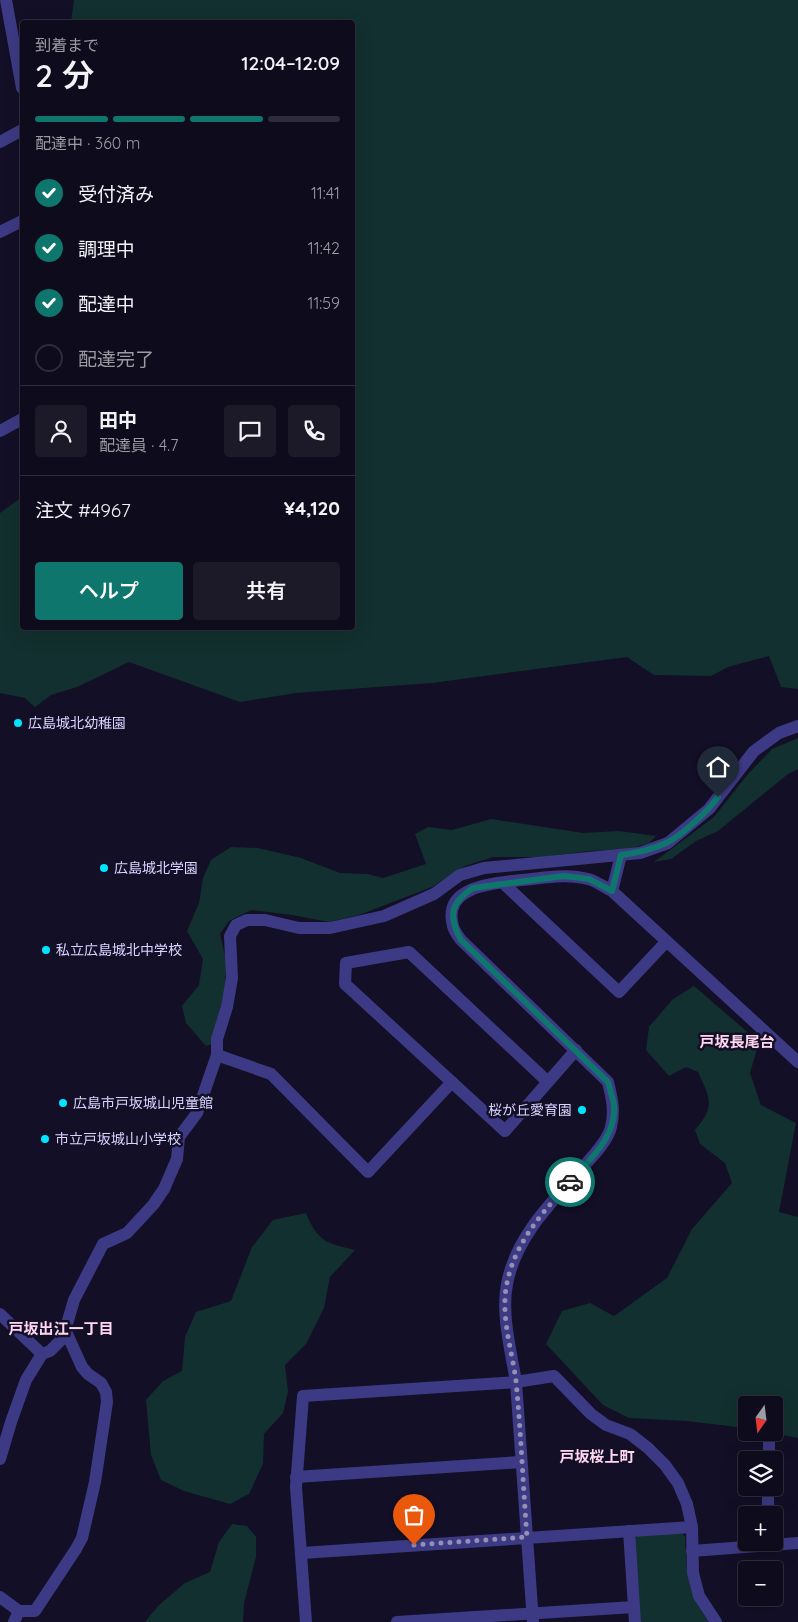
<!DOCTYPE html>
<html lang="ja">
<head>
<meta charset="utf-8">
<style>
  body { margin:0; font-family:Quicksand,"Noto Sans JP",sans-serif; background:#1c1929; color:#f1f3f6; height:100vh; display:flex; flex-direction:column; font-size:19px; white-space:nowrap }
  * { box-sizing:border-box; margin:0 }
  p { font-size:16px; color:#9b9ba3 }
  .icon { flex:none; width:28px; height:28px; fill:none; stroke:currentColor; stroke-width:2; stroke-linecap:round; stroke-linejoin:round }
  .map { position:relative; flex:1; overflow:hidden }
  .panel { position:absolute; left:20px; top:20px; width:335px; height:610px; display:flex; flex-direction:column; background:#0e0b1c; border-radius:5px; box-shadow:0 5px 20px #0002,0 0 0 1px #2e2b3b }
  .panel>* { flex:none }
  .needle { width:32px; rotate:194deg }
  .buttons { position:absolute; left:738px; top:1396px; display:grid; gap:10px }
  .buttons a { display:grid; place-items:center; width:45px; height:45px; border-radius:5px; background:#0e0b1c; box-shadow:0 5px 20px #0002,0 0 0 1px #2e2b3b; font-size:25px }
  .pin { position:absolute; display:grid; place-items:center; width:42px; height:42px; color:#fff; margin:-51px -21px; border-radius:50% 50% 50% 0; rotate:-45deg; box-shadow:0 0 5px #0007 }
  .pin .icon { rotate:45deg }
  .courier { position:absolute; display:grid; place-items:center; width:50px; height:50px; margin:-25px; border:4px solid #0f766e; border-radius:50%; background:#fff; color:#222; box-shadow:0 1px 6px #0007 }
  .overview em { font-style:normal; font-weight:600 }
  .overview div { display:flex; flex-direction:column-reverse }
  .overview { display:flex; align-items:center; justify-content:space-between; height:85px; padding:0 15px }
  h1 { font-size:32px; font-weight:600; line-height:38px }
  .bar { display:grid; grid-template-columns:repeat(4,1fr); gap:8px 5px; align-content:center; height:60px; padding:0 15px }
  .bar i { height:6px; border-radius:4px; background:#2e2b3b }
  .bar .selected { background:#0f766e }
  .bar p { grid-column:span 4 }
  .line { display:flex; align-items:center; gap:12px; padding:0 15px; border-top:1px solid #2e2b3b }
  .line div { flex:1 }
  .round { display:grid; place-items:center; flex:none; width:52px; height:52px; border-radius:5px; background:#1c1929 }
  ol { padding:0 15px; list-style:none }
  li { display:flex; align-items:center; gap:15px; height:55px }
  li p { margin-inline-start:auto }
  li .icon { padding:5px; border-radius:50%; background:#0f766e; color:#fff; stroke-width:4 }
  li:last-child { color:#9b9ba3 }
  li i { width:28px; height:28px; border:2px solid #2e2b3b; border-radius:50% }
  .primary-button { display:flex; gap:10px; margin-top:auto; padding:10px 15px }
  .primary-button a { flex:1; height:58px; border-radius:5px; background:#0f766e; color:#fff; font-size:20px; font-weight:600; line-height:58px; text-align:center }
  .primary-button a+a { background:#1c1929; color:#f1f3f6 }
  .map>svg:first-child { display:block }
  .green { fill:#12302f }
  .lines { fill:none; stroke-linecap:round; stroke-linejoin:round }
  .minor { stroke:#3d3a85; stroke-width:12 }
  .tertiary { stroke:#3d3a85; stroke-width:12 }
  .done { stroke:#948fb3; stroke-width:5; stroke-dasharray:0 9 }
  .route { stroke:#0f766e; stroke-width:6 }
  .poi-dot { fill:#00e5ff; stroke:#130f26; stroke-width:2 }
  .labels { text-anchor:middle; stroke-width:5; stroke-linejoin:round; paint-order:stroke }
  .poi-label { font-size:14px; fill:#d9d4ff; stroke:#130f26; text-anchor:start }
  .neighbourhood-label { font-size:15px; font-weight:bold; fill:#ffd6f0; stroke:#130f26 }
</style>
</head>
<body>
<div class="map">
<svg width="798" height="1622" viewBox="0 0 798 1622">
  <rect width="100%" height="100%" fill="#130f26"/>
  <!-- green -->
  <g class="green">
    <polygon points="74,0 798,0 798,689 781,687 769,656 728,667 711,676 654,675 627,657 432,683 296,693 240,702 129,662 77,687 51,695 35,707 25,698 0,693 0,513 22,497 22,628 352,628 352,22 71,22"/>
    <polygon points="798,738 798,769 788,774 718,831 696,841 671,859 654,862 714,817 748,774 772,749"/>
    <polygon points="491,819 583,833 619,831 656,836 649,843 629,849 589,851 541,857 493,857 465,866 432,887 359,915 329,922 292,915 251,910 229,921 220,934 226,960 225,996 215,1043 206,1046 186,1023 182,1006 199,985 203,959 187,931 199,903 203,878 211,860 231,847 258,848 301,858 340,873 368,874 383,878 426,864 415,834 428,827 452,830"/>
    <path d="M694 986 759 1042 750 1073 761 1105 796 1123 779 1212 798 1217V1438L772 1433 774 1432V1405H746V1428L686 1421 629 1418 603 1405 546 1344 562 1311 590 1303 614 1316 667 1278 692 1229 732 1183 725 1163 700 1144 695 1130C716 1105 710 1099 698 1072L686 1067 669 1076 646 1050 649 1027 672 1000Z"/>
    <path d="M306 1213C318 1242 326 1243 355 1250L330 1277 324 1308 306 1344 285 1365 288 1392 283 1413 264 1434 263 1464 249 1494 230 1504 184 1491 161 1480 151 1455 146 1400 163 1381 182 1371 185 1337 196 1312 231 1301 252 1247 273 1220Z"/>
    <polygon points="232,1524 247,1526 256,1537 256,1557 244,1603 243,1622 145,1622 158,1606 185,1583 210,1572 219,1542"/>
    <path d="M679 1532 685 1536C687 1573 686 1591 709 1622H640L634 1540 639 1534Z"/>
  </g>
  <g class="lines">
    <!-- minor -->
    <g class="minor">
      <polyline points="6,0 22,88"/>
      <polyline points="0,142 22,130"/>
      <polyline points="0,232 22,221"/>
      <polyline points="0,431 22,419"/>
      <polyline points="503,883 619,992 666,942"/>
      <polyline points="612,891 621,855"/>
      <polyline points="217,1055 271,1074 368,1172 452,1082"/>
      <polyline points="548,1082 409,952 346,963 345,984 505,1131 576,1050"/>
      <polyline points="0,1314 42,1354"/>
      <path d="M516 1382C511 1351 501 1314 507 1284 516 1236 552 1202 583 1167 592 1157 608 1141 611 1127 615 1111 612 1098 608 1082L461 940C458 936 454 931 453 926 442 885 496 883 522 880 544 878 566 873 588 879 596 881 604 887 612 891L798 1062"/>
      <polyline points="0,1459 11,1422 26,1380 42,1354 50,1351 67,1334"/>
      <polyline points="769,1460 769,1437"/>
      <polyline points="296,1477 521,1462"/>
      <polyline points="768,1515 768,1488"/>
      <polyline points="629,1531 635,1622"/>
      <polyline points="692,1551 798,1543"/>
      <polyline points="302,1553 692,1527"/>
      <polyline points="0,1597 19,1611"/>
      <polyline points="14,1622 19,1611 35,1611 76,1549 82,1538 95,1482 107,1402 106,1392 101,1383 88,1374 82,1367 67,1334 67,1324 74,1300 103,1244 127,1233 153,1205 164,1189 177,1159 179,1137 197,1113 217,1055 217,1039 227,1007 232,978 230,936 236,925 247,920 265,920 299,928 330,928 384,916 434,894 460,875 484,868 640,853 668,843 709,809 754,751 779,733 798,726"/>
      <polyline points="306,1622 296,1487 303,1396 516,1382 554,1376 591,1414 606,1425 630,1434 648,1448 665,1465 678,1483 687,1504 692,1527 693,1573 699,1596 716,1622"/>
      <polyline points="397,1622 634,1607"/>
    </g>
    <!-- tertiary -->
    <polyline class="tertiary" points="516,1382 533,1622"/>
  </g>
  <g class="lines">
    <!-- done -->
    <path class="done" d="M414 1545 527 1537C523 1485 521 1433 516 1381 512 1350 500 1315 507 1283 515 1242 543 1212 570 1182"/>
    <!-- route -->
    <path class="route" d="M570 1182C589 1160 617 1137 614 1105 613 1098 610 1090 608 1082L461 940C448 916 450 903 473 888L564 876 589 879 612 891 621 855C637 853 651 850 666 843 680 837 709 810 718 797"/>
  </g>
  <!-- markers -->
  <g class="poi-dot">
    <circle cx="18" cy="723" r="5"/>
    <circle cx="104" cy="868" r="5"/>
    <circle cx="46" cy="950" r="5"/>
    <circle cx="63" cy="1103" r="5"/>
    <circle cx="582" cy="1110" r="5"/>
    <circle cx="45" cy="1139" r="5"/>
  </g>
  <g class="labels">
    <!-- poi labels -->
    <g class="poi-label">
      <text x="28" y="728">広島城北幼稚園</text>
      <text x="114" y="873">広島城北学園</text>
      <text x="56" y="955">私立広島城北中学校</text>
      <text x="73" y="1108">広島市戸坂城山児童館</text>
      <text x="572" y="1115" text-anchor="end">桜が丘愛育園</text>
      <text x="55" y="1144">市立戸坂城山小学校</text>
    </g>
    <!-- neighbourhood labels -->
    <g class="neighbourhood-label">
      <text x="737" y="1047">戸坂長尾台</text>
      <text x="61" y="1334">戸坂出江一丁目</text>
      <text x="597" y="1462">戸坂桜上町</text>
    </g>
  </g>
</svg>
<div class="buttons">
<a><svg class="needle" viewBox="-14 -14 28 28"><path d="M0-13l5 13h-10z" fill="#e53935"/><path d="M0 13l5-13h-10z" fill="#9b9ba3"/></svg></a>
<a><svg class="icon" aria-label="layers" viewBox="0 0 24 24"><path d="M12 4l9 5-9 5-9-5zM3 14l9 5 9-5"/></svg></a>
<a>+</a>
<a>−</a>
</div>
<div class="pin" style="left:414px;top:1545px;background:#ea580c"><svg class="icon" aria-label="bag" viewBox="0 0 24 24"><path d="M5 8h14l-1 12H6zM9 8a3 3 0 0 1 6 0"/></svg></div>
<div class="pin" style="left:718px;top:797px;background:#1f2937"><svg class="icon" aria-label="home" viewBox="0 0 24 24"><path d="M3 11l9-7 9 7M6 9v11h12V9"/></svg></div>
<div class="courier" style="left:570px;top:1182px"><svg class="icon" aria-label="car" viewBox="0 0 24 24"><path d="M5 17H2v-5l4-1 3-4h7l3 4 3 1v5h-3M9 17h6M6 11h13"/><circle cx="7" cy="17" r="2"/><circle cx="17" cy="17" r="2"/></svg></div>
<section class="panel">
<div class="overview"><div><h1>2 分</h1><p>到着まで</p></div><em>12:04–12:09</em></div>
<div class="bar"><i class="selected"></i><i class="selected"></i><i class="selected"></i><i></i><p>配達中 · 360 m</p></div>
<ol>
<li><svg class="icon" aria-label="check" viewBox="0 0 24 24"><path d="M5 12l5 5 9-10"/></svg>受付済み<p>11:41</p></li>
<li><svg class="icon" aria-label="check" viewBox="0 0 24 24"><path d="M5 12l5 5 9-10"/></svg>調理中<p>11:42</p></li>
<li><svg class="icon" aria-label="check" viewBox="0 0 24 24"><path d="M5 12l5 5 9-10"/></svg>配達中<p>11:59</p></li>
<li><i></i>配達完了</li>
</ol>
<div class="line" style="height:90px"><a class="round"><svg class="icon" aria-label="person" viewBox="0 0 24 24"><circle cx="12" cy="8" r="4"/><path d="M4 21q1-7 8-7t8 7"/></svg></a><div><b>田中</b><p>配達員 · 4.7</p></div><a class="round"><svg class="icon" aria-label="chat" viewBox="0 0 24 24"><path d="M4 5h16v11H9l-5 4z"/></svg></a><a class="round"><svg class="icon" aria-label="phone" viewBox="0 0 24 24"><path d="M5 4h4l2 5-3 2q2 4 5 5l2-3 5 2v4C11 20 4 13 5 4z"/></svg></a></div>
<div class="line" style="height:65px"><div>注文 #4967</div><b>¥4,120</b></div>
<div class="primary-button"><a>ヘルプ</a><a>共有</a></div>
</section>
</div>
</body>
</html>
